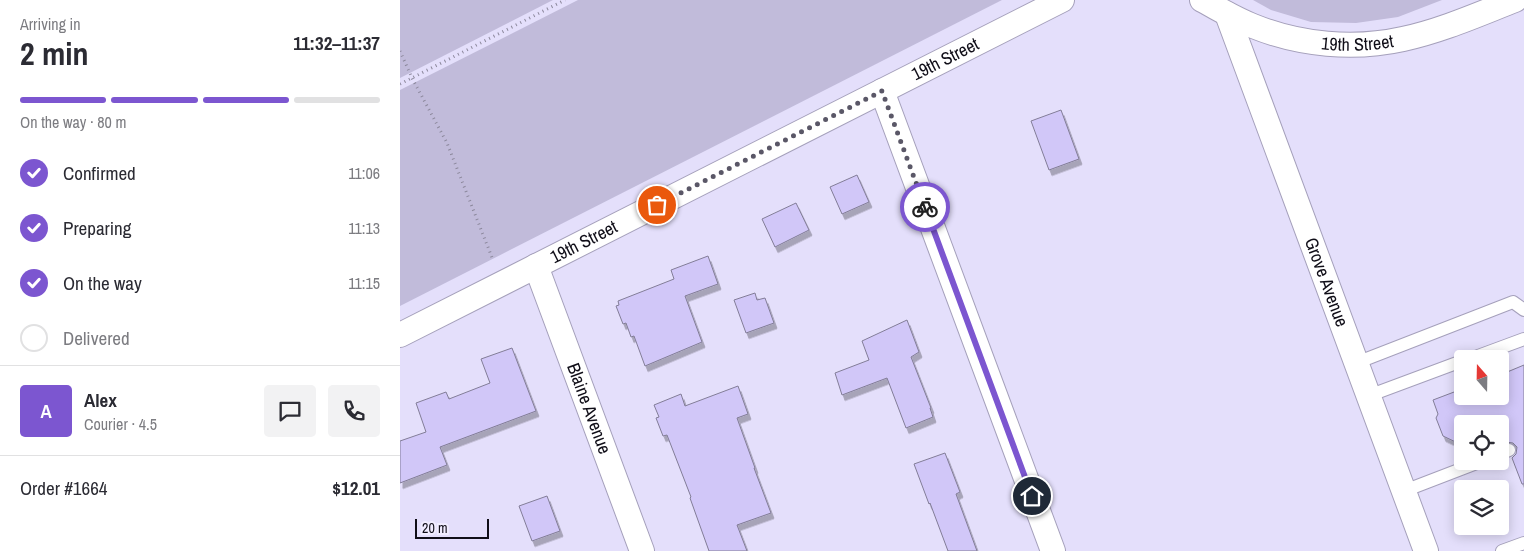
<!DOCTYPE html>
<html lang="en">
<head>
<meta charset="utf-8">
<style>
  body { margin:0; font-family:"Archivo Narrow",sans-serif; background:#f2f2f3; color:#2b2b33; height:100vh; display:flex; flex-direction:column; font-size:19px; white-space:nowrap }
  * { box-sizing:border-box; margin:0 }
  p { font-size:16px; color:#7c7c81 }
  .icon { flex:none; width:28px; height:28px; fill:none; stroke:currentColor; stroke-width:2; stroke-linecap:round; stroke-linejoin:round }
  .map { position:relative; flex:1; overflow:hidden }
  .panel { display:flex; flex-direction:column; background:#fff; width:400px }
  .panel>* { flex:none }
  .needle { width:32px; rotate:340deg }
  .fabs { position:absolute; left:1054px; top:350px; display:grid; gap:10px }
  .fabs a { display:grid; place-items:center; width:55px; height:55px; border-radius:5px; background:#fff; box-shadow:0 2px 12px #0003; font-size:25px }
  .scale { position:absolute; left:15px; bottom:12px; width:74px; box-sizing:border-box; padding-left:5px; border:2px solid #100e18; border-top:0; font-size:14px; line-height:18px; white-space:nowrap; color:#100e18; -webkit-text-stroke:4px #f1edff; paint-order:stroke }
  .pin { position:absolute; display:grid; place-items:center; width:42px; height:42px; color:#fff; margin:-21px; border:2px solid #fff; border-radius:50%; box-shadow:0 1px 5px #0007 }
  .courier { position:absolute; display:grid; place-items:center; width:50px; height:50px; margin:-25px; border:4px solid #7c56d0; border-radius:50%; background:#fff; color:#222; box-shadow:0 1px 6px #0007 }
  .head em { font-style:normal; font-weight:700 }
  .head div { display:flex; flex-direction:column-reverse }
  .head { display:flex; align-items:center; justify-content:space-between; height:85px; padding:0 20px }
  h1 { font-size:32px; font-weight:700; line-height:38px }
  .bar { display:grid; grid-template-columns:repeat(4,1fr); gap:8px 5px; align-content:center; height:60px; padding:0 20px }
  .bar i { height:6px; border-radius:4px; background:#e1e1e2 }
  .bar .on { background:#7c56d0 }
  .bar p { grid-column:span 4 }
  .line { display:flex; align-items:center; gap:12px; padding:0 20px; border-top:1px solid #e1e1e2 }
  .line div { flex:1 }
  .round { display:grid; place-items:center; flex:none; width:52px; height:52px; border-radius:5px; background:#f2f2f3 }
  ol { padding:0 20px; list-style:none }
  li { display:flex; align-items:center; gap:15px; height:55px }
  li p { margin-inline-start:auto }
  li .icon { padding:5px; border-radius:50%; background:#7c56d0; color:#fff; stroke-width:4 }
  li:last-child { color:#7c7c81 }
  li i { width:28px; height:28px; border:2px solid #e1e1e2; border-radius:50% }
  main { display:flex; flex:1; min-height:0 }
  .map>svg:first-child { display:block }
  .green { fill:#c1bbda }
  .building { fill:#d1c7f8; stroke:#827d97; filter:url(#shadow) }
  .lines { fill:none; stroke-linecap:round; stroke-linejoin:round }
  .service-casing { stroke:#a5a0bb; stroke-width:14 }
  .minor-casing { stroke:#a5a0bb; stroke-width:26 }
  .path { stroke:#8c889c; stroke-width:3; stroke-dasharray:1 4; stroke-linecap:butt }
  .service { stroke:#fff; stroke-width:12 }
  .minor { stroke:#fff; stroke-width:24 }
  .done { stroke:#5a5767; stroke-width:5; stroke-dasharray:0 9 }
  .route { stroke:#7c56d0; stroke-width:6 }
  .labels { text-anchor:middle; stroke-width:4; stroke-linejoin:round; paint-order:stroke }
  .street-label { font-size:18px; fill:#100e18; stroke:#f1edff }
</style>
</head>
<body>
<main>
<section class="panel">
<div class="head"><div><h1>2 min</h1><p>Arriving in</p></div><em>11:32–11:37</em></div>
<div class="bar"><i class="on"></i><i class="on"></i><i class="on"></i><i></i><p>On the way · 80 m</p></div>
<ol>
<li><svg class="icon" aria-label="check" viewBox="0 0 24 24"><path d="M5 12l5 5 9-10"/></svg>Confirmed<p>11:06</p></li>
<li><svg class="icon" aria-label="check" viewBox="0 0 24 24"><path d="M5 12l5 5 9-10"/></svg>Preparing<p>11:13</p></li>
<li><svg class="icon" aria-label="check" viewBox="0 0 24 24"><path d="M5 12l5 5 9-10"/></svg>On the way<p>11:15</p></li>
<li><i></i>Delivered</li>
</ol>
<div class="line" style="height:90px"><b class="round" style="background:#7c56d0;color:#fff">A</b><div><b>Alex</b><p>Courier · 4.5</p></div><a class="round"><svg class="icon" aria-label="chat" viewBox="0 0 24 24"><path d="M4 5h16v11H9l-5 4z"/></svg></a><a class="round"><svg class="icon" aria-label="phone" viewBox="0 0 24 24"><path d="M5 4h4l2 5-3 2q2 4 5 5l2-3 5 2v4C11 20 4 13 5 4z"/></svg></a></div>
<div class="line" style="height:65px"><div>Order #1664</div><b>$12.01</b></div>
</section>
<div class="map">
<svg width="1124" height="551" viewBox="0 0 1124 551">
  <defs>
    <filter id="shadow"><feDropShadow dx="3" dy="5.5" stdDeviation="0" flood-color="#0004"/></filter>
  </defs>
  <rect width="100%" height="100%" fill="#e4dffb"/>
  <!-- green -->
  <g class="green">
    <polygon points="0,0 153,0 0,78"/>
    <polygon points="178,0 602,0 0,306 0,90"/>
    <polygon points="853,0 1042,0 998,17 956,23 911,22 871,10"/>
  </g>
  <!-- building -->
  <g class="building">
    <polygon points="661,110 679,159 649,170 631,121"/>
    <polygon points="457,175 469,202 442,214 430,187"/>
    <polygon points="396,203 409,230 375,247 362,219"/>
    <polygon points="308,256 318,284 285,296 302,342 245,366 234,336 231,337 226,323 223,324 216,306 219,305 218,301 274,279 271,270"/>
    <polygon points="355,293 357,300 365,298 374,323 346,333 334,300"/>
    <polygon points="507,320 519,352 511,357 531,408 530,408 533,417 506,428 487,378 442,395 435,373 469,360 462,341"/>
    <polygon points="112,348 136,411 40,447 47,465 0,483 0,441 26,432 16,403 46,392 49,399 90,383 81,359"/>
    <polygon points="1124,365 1124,484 1122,484 1112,458 1116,454 1117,447 1113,443 1106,442 1105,438 1100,440 1100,424 1062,424 1062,445 1043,436 1036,418 1038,414 1033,400 1062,389 1062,396 1100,396 1100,375"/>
    <polygon points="338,386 348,414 337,418 355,468 354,468 371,513 337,525 347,551 309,551 290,498 291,497 267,435 263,436 256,418 259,417 254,405 281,394 285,406"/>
    <polygon points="545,453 560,492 556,494 577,551 548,551 530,503 529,504 514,464"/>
    <polygon points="147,496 160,531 132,541 119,506"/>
  </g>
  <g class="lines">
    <defs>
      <g id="service">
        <polyline points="1070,359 1124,339"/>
        <polyline points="956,363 1113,302 1124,310"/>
        <polyline points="968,396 1062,361"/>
        <polyline points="1100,454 1109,450"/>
        <polyline points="1004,491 1082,461"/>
        <polyline points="1102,551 1124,543"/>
      </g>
      <g id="minor">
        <path id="s1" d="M802 0C819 9 835 19 853 26 900 45 954 50 1003 39 1041 31 1079 14 1115 0"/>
        <path id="s2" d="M827 14 1026 551"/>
        <polyline points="482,91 653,551"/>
        <path id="s3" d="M136 266 242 551"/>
        <path id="s4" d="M0 335 662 0"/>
      </g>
    </defs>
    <!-- service casing -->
    <use href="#service" class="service-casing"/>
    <!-- minor casing -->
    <use href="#minor" class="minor-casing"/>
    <!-- path -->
    <g class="path">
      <polyline points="0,51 12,78 47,143 93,260"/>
      <polyline points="0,84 165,0"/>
    </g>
    <!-- service -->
    <use href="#service" class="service"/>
    <!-- minor -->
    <use href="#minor" class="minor"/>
  </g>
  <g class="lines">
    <!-- done -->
    <polyline class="done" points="257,205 482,91 525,207"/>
    <!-- route -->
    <polyline class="route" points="525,207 632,496"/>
  </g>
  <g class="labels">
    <!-- street labels -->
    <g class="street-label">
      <text dy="6" stroke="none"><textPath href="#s1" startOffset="164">19th Street</textPath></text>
      <text dy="6" stroke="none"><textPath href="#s4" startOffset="611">19th Street</textPath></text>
      <text dy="6" stroke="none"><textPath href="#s4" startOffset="206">19th Street</textPath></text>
      <text dy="6" stroke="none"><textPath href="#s2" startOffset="286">Grove Avenue</textPath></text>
      <text dy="6" stroke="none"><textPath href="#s3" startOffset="152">Blaine Avenue</textPath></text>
    </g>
  </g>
</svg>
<div class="fabs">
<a><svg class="needle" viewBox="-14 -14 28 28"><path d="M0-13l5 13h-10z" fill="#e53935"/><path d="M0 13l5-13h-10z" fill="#7c7c81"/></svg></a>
<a><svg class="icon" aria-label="locate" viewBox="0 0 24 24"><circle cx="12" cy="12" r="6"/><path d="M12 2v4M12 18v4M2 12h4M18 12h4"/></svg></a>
<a><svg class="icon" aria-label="layers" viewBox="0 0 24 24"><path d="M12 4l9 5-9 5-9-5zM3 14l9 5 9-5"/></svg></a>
</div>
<div class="scale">20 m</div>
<div class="pin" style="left:257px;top:205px;background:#ea580c"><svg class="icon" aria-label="bag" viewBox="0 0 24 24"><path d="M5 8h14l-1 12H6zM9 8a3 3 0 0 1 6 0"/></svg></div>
<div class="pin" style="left:632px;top:496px;background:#1f2937"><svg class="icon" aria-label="home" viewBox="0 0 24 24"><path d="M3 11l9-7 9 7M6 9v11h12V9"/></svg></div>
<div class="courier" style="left:525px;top:207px"><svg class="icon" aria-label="bike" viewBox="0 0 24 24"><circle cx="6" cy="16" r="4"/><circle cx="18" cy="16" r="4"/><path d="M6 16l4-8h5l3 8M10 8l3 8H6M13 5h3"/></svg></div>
</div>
</main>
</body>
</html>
